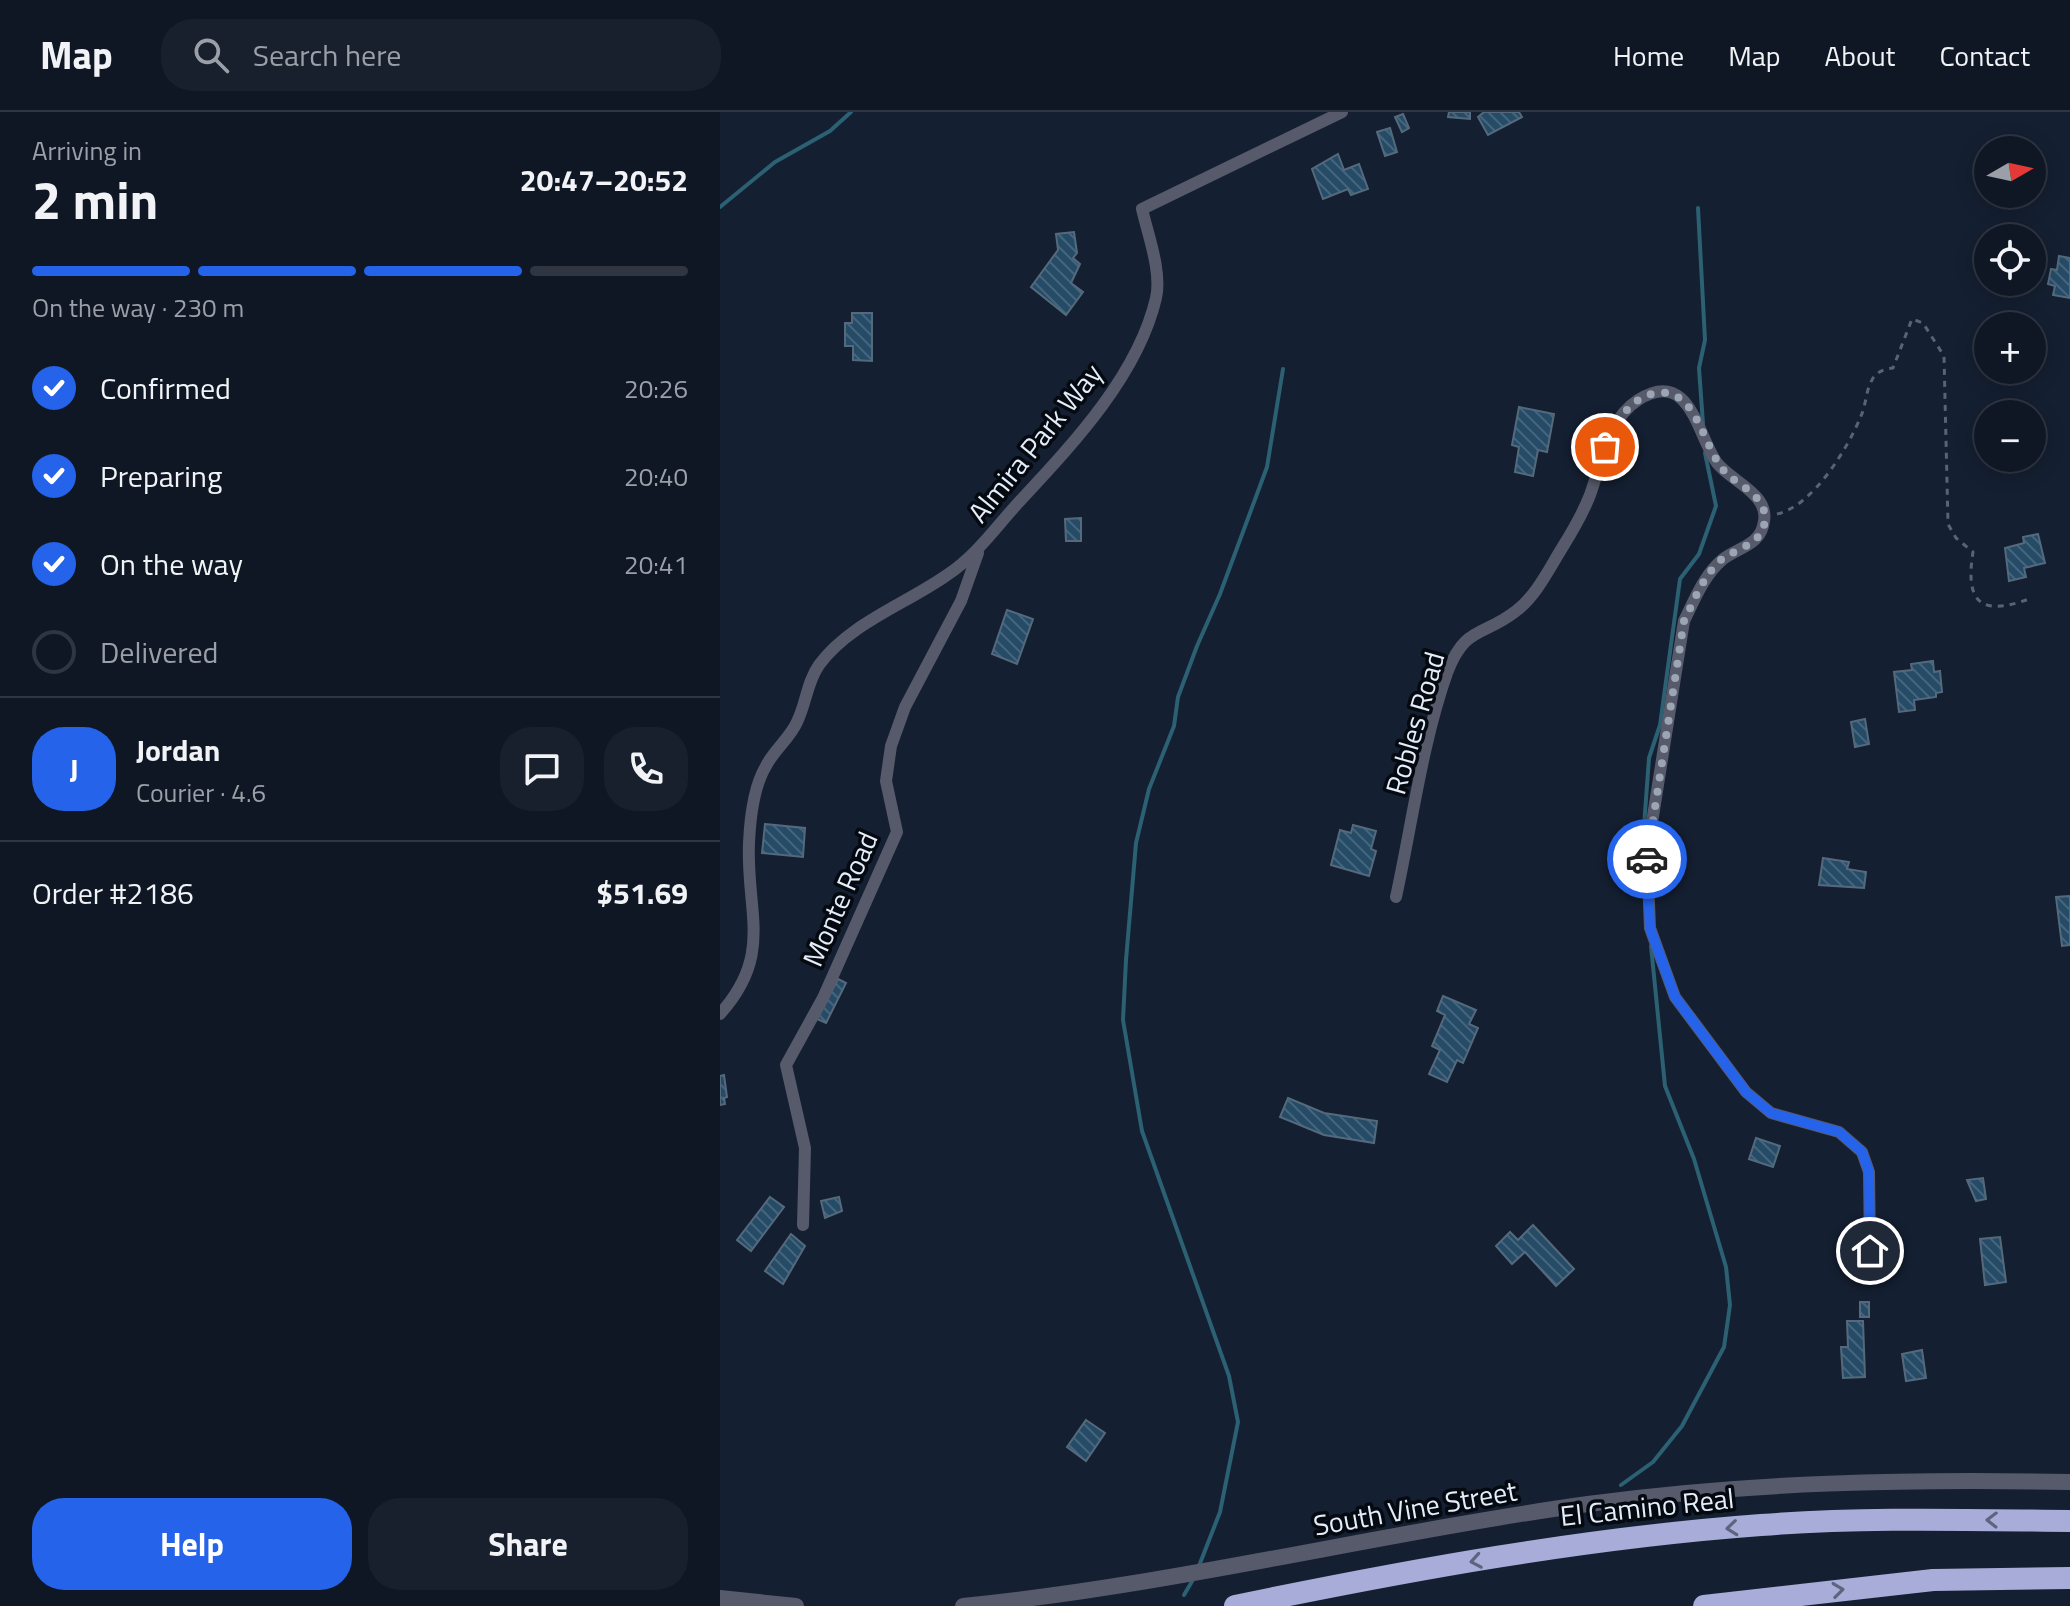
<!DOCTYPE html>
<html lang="en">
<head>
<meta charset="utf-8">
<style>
  body { margin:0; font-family:"Titillium Web",sans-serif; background:#18202d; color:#f1f3f6; height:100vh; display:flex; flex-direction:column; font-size:30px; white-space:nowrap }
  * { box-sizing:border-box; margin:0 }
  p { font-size:26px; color:#9b9fa7 }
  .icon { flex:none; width:44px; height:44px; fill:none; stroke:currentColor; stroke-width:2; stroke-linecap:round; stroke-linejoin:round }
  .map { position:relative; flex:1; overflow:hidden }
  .drawer { display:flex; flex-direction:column; background:#0f1725; width:720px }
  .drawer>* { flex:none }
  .needle { width:52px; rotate:81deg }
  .fabs { position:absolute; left:1254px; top:24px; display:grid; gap:16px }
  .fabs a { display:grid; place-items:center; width:72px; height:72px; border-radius:50%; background:#0f1725; box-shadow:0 4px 20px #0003,0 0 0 2px #2f3642; font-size:40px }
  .pin { position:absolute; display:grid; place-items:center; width:68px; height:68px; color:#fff; margin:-34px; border:4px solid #fff; border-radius:50%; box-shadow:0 2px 8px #0007 }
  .courier { position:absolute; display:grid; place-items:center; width:80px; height:80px; margin:-40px; border:6px solid #2563eb; border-radius:50%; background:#fff; color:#222; box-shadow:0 2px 10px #0007 }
  .overview em { font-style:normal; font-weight:700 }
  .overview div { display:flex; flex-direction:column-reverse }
  .overview { display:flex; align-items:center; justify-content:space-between; height:136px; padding:0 32px }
  h1 { font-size:52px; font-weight:700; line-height:60px }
  .bar { display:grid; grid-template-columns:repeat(4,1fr); gap:12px 8px; align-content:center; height:96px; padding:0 32px }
  .bar i { height:10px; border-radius:6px; background:#2f3642 }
  .bar .on { background:#2563eb }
  .bar p { grid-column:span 4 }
  .line { display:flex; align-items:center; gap:20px; padding:0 32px; border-top:2px solid #2f3642 }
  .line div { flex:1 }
  .round { display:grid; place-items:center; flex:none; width:84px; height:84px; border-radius:32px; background:#18202d }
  ol { padding:0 32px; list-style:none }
  li { display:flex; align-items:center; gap:24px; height:88px }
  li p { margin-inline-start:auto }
  li .icon { padding:8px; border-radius:50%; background:#2563eb; color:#fff; stroke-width:4 }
  li:last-child { color:#9b9fa7 }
  li i { width:44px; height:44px; border:4px solid #2f3642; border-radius:50% }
  .primary-button { display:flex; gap:16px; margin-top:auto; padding:16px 32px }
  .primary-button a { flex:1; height:92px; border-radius:32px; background:#2563eb; color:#fff; font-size:32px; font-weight:700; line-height:92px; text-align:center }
  .primary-button a+a { background:#18202d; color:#f1f3f6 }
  header { display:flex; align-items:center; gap:48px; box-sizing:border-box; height:112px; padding:0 40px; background:#0f1725; border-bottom:2px solid #2f3642 }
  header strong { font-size:38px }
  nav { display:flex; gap:44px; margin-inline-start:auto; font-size:28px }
  .search { width:560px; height:72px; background:#18202d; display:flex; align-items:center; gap:20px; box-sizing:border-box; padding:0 28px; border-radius:32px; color:#9b9fa7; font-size:30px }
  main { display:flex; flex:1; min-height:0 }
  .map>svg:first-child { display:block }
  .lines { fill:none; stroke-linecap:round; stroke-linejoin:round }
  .stream { stroke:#2c6073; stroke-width:4 }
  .building { fill:url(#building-back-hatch); stroke:#546a7c; stroke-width:2 }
  .path { stroke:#596373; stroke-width:3; stroke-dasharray:6 6; stroke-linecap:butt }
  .minor { stroke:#575a6b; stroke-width:12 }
  .tertiary { stroke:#575a6b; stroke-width:16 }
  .motorway { stroke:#a7acd8; stroke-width:22 }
  .oneway { stroke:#5e637e }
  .done { stroke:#9ca5b4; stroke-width:8; stroke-dasharray:0 14.4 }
  .route { stroke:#2563eb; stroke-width:10 }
  .labels { text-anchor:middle; stroke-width:7; stroke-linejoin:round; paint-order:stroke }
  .street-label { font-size:28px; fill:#e5edfa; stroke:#050910 }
</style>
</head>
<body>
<header>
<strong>Map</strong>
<div class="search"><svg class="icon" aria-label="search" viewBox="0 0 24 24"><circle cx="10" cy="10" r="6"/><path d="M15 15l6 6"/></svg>Search here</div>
<nav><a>Home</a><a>Map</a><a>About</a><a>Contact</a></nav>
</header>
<main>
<section class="drawer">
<div class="overview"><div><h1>2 min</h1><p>Arriving in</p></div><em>20:47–20:52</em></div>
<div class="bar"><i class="on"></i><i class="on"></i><i class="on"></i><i></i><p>On the way · 230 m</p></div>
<ol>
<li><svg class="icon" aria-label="check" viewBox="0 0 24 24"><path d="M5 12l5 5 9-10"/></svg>Confirmed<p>20:26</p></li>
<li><svg class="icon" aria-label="check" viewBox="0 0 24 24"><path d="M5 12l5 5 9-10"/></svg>Preparing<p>20:40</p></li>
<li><svg class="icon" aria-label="check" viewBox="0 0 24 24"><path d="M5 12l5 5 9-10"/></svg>On the way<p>20:41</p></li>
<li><i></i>Delivered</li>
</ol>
<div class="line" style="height:144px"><b class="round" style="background:#2563eb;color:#fff">J</b><div><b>Jordan</b><p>Courier · 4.6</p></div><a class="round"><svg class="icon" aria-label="chat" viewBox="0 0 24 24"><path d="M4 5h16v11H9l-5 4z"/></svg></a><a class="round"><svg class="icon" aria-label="phone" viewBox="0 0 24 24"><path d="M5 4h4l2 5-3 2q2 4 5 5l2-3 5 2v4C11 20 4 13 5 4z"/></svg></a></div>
<div class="line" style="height:104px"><div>Order #2186</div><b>$51.69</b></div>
<div class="primary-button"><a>Help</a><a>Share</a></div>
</section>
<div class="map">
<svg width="1350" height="1494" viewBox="0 0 1350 1494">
  <defs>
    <pattern id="building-back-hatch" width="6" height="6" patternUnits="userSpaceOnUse" patternTransform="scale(2)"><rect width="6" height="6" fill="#264b66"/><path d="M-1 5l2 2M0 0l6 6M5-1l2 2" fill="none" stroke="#45657d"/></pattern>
  </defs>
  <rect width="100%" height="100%" fill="#141f31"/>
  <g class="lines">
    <!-- stream -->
    <g class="stream">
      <polyline points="0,95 55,50 110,19 131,0"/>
      <polyline points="978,96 985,228 979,256 983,312"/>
      <polyline points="922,742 929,646 940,613 960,467 979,442 996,394 985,341"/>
      <polyline points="901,1373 933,1350 962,1314 1004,1235 1010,1193 1006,1155 974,1047 945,974 931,834"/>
      <polyline points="479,1454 500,1400 518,1310 509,1264 422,1019 403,908 406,848 416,731 429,677 454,614 458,585 477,534 500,482 547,355 563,257"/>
      <polyline points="464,1483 474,1466"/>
    </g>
  </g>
  <!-- building -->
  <g class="building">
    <polygon points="729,0 750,0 750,7 728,5"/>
    <polygon points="764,0 799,0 802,5 768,23 758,5"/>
    <polygon points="683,2 689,16 682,20 675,5"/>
    <polygon points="670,16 677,40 665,44 657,20"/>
    <polygon points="618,42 624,58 639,52 648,77 631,83 628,77 603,87 592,57"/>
    <polygon points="354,120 357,141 353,146 360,152 351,171 363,180 346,203 311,175 338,138 336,122"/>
    <polygon points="1339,144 1350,146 1350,186 1333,183 1335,174 1328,172 1331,157 1337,158"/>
    <polygon points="132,201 152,201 152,249 133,248 133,234 125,234 125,211 132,211"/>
    <polygon points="799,295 834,302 827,340 818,338 813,364 795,360 799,335 792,333"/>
    <polygon points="361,406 361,429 346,429 345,407"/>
    <polygon points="1318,422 1325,451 1304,456 1306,465 1289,469 1285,436 1304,431 1303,425"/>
    <polygon points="287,498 313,507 297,552 272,542"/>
    <polygon points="1213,549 1214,560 1220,559 1222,580 1216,581 1216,585 1194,588 1195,598 1179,600 1174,560 1192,558 1191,552"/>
    <polygon points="1145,607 1149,632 1135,635 1131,610"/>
    <polygon points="45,712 85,716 83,745 42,741"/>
    <polygon points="633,713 656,719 651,737 656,739 649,764 611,753 620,718 631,721"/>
    <polygon points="1103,746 1129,750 1127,757 1146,760 1144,776 1099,773"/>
    <polygon points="1350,784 1350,833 1342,834 1336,785"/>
    <polygon points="118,867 126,871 106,911 97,907"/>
    <polygon points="723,884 756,898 749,912 758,916 743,951 737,948 727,970 709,962 720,938 712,934 725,903 717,899"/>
    <polygon points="4,963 7,985 4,986 5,992 0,993 0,964"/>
    <polygon points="568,986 604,1001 657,1009 654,1031 604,1023 560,1005"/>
    <polygon points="1036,1026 1060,1034 1053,1055 1029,1047"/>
    <polygon points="1263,1066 1266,1087 1256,1089 1247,1068"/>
    <polygon points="50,1085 64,1095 31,1139 17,1128"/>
    <polygon points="119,1085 122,1099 105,1106 101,1089"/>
    <polygon points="813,1113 854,1157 836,1174 805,1140 792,1152 776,1134 790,1120 798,1128"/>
    <polygon points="71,1122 85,1134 63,1172 45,1159"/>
    <polygon points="1280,1125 1286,1170 1265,1173 1260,1127"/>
    <rect x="1140" y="1190" width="9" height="15"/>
    <polygon points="1127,1209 1143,1209 1145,1265 1123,1266 1121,1235 1128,1235"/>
    <polygon points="1202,1238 1206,1266 1186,1269 1182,1242"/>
    <polygon points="366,1308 385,1321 366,1349 347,1335"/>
  </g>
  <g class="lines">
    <!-- path -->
    <path class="path" d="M1057 402C1093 394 1128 336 1141 304 1146 293 1146 278 1152 268 1156 260 1164 257 1173 256L1192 207 1203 211 1224 244 1228 412 1236 426 1253 440C1245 490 1260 505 1309 487"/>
    <!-- minor -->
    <g class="minor">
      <path d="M676 785C692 712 702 632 727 561 745 513 763 525 796 499 816 484 829 457 842 436 852 420 863 401 870 383 882 350 887 308 918 288 970 255 977 323 997 351 1011 369 1049 382 1044 409 1041 434 1018 435 1002 448 984 463 974 489 964 509L927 742 930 816 955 885 1026 980 1051 1001 1119 1020 1142 1040 1149 1060 1150 1139"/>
      <path d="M0 902C54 842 26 801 29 731 30 708 34 674 46 654 54 638 70 626 77 610 86 592 87 570 99 553 130 511 186 492 227 463 257 443 275 416 299 390 351 334 418 264 436 186 442 160 428 123 422 97L622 0"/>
      <polyline points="83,1113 85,1036 66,953 103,886 177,720 166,669 171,634 185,595 241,489 258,441"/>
    </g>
    <!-- tertiary -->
    <g class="tertiary">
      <polyline points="0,1486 76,1494"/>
      <path d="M243 1494C454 1473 659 1421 868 1392 1029 1370 1188 1367 1350 1370"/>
    </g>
    <!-- motorway -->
    <g class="motorway">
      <path d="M515 1494C689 1458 864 1426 1041 1413 1144 1405 1247 1408 1350 1409"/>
      <polyline points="984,1494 1213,1468 1350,1466"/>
    </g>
  </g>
  <!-- one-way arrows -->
  <defs><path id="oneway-chevron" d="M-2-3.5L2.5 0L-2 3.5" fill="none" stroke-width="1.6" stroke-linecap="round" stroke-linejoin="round" transform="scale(2)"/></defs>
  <g class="oneway">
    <use href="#oneway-chevron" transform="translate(1272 1408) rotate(-179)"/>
    <use href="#oneway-chevron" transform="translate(1012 1416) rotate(174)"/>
    <use href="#oneway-chevron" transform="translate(756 1449) rotate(170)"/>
    <use href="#oneway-chevron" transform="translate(1118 1478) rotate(-7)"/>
  </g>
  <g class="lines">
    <!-- done -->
    <path class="done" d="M885 335C896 313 906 289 932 282 978 270 982 339 1008 363 1022 375 1046 385 1045 408 1042 433 1019 435 1002 447 984 462 974 489 964 509L927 747"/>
    <!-- route -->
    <polyline class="route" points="927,747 930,816 955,885 1026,980 1051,1001 1119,1020 1142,1040 1149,1060 1150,1139"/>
  </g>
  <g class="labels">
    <!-- street labels -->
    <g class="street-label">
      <text transform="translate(315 331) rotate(-51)" y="10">Almira Park Way</text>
      <text transform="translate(695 611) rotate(-74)" y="10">Robles Road</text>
      <text transform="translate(120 787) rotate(-66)" y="10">Monte Road</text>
      <text transform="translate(927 1395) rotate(-6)" y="10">El Camino Real</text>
      <text transform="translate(695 1396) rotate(-10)" y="10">South Vine Street</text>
    </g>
  </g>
</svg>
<div class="fabs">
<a><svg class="needle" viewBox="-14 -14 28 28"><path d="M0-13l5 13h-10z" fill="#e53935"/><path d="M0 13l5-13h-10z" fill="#9b9fa7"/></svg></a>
<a><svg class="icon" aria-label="locate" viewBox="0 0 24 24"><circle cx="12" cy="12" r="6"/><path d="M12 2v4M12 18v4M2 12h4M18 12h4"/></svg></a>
<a>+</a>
<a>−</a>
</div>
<div class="pin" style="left:885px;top:335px;background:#ea580c"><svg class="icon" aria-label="bag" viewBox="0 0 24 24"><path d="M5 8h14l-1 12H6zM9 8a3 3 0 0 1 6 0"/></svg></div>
<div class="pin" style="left:1150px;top:1139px;background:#1f2937"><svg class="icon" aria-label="home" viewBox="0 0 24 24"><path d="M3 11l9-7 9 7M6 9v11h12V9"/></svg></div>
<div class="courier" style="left:927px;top:747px"><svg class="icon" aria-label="car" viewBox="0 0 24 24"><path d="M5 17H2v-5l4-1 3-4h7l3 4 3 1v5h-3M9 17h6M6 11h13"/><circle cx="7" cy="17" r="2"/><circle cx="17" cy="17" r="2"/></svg></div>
</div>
</main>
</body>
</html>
